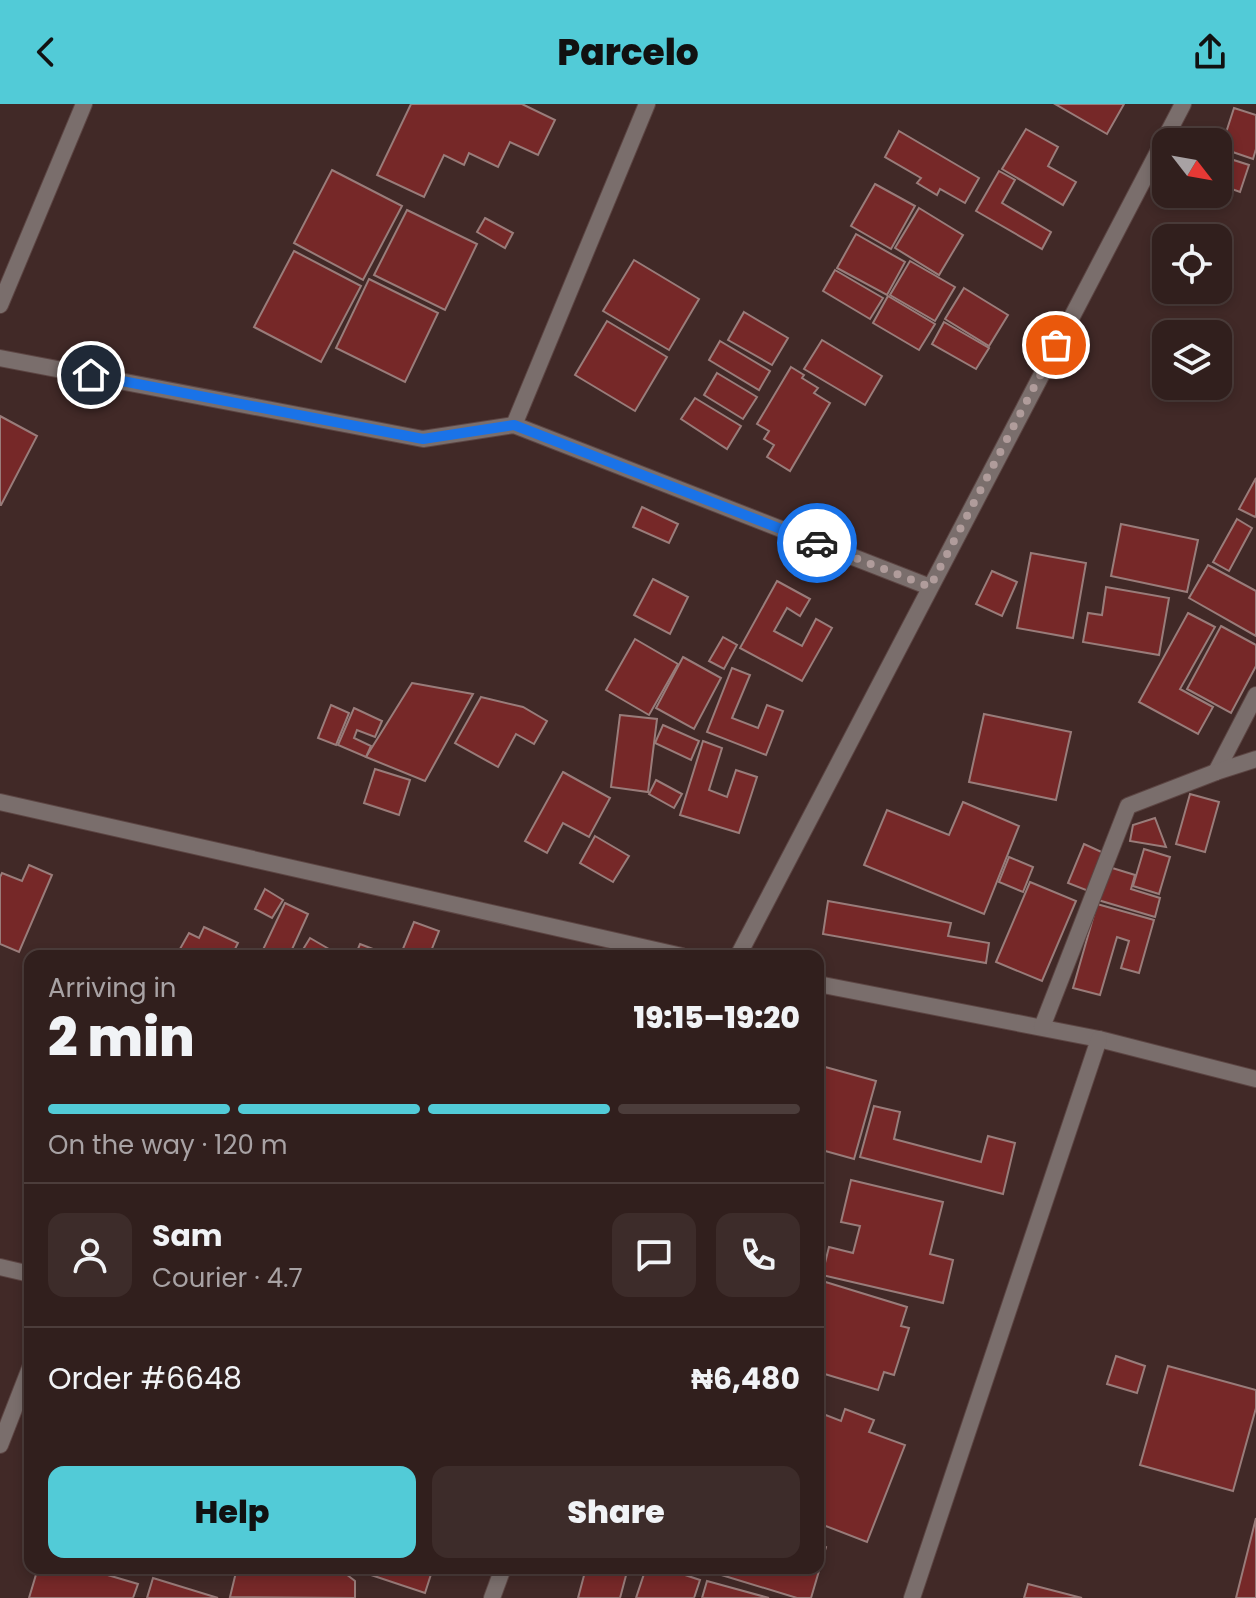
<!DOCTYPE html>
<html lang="en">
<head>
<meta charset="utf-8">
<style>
  body { margin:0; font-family:Poppins,sans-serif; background:#3d2c2a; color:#f1f3f6; height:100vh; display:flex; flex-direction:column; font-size:30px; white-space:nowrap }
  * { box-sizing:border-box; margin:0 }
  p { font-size:26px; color:#a8a2a4 }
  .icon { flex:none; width:44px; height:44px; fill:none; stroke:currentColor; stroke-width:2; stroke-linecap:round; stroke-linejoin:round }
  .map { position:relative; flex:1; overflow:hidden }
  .details { position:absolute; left:24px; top:846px; width:800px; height:624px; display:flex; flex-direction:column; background:#311f1d; border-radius:16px; box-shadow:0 4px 12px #0003,0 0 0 2px #4c3d3b }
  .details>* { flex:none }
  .needle { width:52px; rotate:121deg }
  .fabs { position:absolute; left:1152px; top:24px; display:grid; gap:16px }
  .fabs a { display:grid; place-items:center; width:80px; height:80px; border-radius:16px; background:#311f1d; box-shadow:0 4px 12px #0003,0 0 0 2px #4c3d3b; font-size:40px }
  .pin { position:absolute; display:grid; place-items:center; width:68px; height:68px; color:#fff; margin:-34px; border:4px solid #fff; border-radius:50%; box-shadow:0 2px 8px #0007 }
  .courier { position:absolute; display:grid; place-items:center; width:80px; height:80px; margin:-40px; border:6px solid #1a73e8; border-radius:50%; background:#fff; color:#222; box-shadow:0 2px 10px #0007 }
  .headline em { font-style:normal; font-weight:800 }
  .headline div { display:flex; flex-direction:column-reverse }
  .headline { display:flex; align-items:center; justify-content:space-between; height:136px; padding:0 24px }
  h1 { font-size:52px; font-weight:800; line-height:60px }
  .bar { display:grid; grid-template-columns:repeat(4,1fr); gap:12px 8px; align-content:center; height:96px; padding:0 24px }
  .bar i { height:10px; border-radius:6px; background:#4c3d3b }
  .bar .selected { background:#52cbd7 }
  .bar p { grid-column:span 4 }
  .line { display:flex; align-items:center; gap:20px; padding:0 24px; border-top:2px solid #4c3d3b }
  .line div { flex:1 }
  .round { display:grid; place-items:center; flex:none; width:84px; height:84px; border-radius:16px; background:#3d2c2a }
  .primary-button { display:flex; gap:16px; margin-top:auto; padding:16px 24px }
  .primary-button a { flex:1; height:92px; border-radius:16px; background:#52cbd7; color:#111; font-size:32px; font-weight:800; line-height:92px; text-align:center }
  .primary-button a+a { background:#3d2c2a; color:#f1f3f6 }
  header { display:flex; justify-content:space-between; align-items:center; height:104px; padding:0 24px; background:#52cbd7; color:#111; font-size:36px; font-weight:800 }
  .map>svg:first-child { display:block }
  .building { fill:#762828; stroke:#997c7a; stroke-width:2 }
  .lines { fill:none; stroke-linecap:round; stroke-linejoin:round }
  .minor-casing { stroke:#5c4543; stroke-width:18 }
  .minor { stroke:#7a6e6c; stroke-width:16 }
  .done { stroke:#b09c9b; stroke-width:8; stroke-dasharray:0 14.4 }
  .route { stroke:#1a73e8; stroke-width:10 }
</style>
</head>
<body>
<header><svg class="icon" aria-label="back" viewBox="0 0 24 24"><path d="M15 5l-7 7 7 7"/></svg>Parcelo<svg class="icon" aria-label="share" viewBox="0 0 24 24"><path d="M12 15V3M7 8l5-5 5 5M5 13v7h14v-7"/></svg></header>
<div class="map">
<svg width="1256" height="1494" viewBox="0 0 1256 1494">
  <rect width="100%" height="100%" fill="#412927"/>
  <!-- building -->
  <g class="building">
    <polygon points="411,0 522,0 555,16 538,51 510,38 498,63 469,49 464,61 444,51 424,93 377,71"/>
    <polygon points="1055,0 1124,0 1107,30"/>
    <polygon points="1234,4 1256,11 1256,45 1253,55 1221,44"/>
    <polygon points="1026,25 1058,43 1048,62 1076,78 1063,101 1002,65"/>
    <polygon points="899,27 979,74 965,99 940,85 937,91 917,79 921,74 885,53"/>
    <polygon points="1218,51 1249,61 1240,88 1218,80"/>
    <polygon points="332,66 402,102 363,176 294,139"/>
    <polygon points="999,67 1015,76 1002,99 1051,128 1042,145 976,107"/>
    <polygon points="875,80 915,102 891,145 851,122"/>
    <polygon points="919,104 963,131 939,171 895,144"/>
    <polygon points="407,106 477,140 445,206 374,171"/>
    <polygon points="485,114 513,129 505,144 477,128"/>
    <polygon points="856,130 905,158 887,191 837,164"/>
    <polygon points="294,147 361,182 321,258 254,223"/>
    <polygon points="634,156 699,195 669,246 603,207"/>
    <polygon points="910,157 955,183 935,217 890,191"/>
    <polygon points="835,166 883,194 870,215 823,187"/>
    <polygon points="369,175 438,209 405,278 336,244"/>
    <polygon points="964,184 1008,211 989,242 945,215"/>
    <polygon points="888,192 935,220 919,246 873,219"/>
    <polygon points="744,208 788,234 772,261 728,236"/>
    <polygon points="607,217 667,253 635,307 575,271"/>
    <polygon points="944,218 989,244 976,265 932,240"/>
    <polygon points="822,236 882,272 865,301 804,265"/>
    <polygon points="720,237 770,267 759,286 709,256"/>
    <polygon points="791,263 804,271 802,274 818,284 814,289 830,299 790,367 767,353 774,341 764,335 769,327 757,320"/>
    <polygon points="717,269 757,293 743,315 704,291"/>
    <polygon points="695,294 741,322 727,345 681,315"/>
    <polygon points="0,312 37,332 1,401 0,401"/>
    <polygon points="1256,374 1256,411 1255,413 1239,405"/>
    <polygon points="642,403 678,420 669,439 633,423"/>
    <polygon points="1237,415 1252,424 1229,467 1213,458"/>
    <polygon points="1121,420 1198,436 1187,488 1111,472"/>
    <polygon points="1031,449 1086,459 1073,534 1017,524"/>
    <polygon points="1208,461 1256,487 1256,532 1189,494"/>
    <polygon points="992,467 1017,478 1002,512 976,500"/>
    <polygon points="653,475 688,493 670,530 634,511"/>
    <polygon points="777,477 810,495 800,512 787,504 774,527 802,542 816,515 832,524 802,577 740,544"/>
    <polygon points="1106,483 1169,494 1159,551 1083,538 1088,509 1102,511"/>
    <polygon points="1188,509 1215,523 1180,585 1213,603 1198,630 1139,598"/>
    <polygon points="1221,522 1256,541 1256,562 1231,609 1187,585"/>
    <polygon points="723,533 737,541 724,565 709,557"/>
    <polygon points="635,535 678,560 649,611 606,586"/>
    <polygon points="683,553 721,574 694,625 656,604"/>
    <polygon points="732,564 750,571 732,614 758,624 767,601 783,607 766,651 707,628"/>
    <polygon points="412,579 473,590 425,677 366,653"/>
    <polygon points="481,593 523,603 547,617 534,640 516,630 498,663 455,639"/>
    <polygon points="331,601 349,609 336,641 318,634"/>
    <polygon points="354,604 382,617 375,633 357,626 354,634 371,642 366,653 338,641"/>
    <polygon points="984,610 1071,628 1056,696 969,678"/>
    <polygon points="620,611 657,615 648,688 611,683"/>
    <polygon points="663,621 699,637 691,656 655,639"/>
    <polygon points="703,637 722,644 709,686 727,693 736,666 757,673 739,729 680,711"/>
    <polygon points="375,665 410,676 399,711 364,699"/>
    <polygon points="563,668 610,694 589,733 563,719 547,749 525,737"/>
    <polygon points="656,676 682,690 674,704 649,690"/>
    <polygon points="1190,690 1219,698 1205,748 1176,740"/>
    <polygon points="963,698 1019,722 984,810 864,761 887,706 949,731"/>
    <polygon points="1155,714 1166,743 1130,737 1133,721"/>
    <polygon points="595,732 629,752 613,778 580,759"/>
    <polygon points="1084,740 1106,750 1091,788 1068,779"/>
    <polygon points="1144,745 1170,753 1159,790 1133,782"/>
    <polygon points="1009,753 1033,763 1023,788 999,778"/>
    <polygon points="29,761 52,771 19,848 0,840 0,773 2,769 22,777"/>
    <polygon points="1109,763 1135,771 1131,785 1160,794 1155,813 1098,796"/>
    <polygon points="1030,778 1076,797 1042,877 996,858"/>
    <polygon points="265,785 283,796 272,814 255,805"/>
    <polygon points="828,797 951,819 948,832 989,839 986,859 823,830"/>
    <polygon points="285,799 308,810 289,852 260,852"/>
    <polygon points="1097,800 1154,816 1139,869 1121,864 1129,837 1117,833 1100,891 1073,884"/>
    <polygon points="414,818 439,827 429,852 400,852"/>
    <polygon points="204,823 238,839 233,849 239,852 176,852 189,829 199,834"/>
    <polygon points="310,834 329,845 325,852 299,852"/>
    <polygon points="360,840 391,852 355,852"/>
    <polygon points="818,961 876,977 854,1055 818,1045"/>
    <polygon points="874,1002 900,1008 894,1035 981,1058 988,1032 1015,1039 1003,1090 860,1053"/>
    <polygon points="851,1076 943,1098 930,1150 953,1156 943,1199 822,1171 829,1143 853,1149 860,1122 841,1118"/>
    <polygon points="819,1176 907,1203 901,1222 909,1224 894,1271 884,1268 878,1286 818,1268"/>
    <polygon points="1116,1252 1145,1262 1137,1289 1107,1280"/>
    <polygon points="1168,1262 1256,1286 1256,1304 1233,1387 1140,1361"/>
    <polygon points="845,1305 874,1316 869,1328 905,1341 867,1438 818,1419 818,1308 841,1317"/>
    <polygon points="1256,1414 1256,1494 1236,1494"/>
    <polygon points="818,1440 826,1443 811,1494 797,1494 715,1469 717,1464 818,1464"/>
    <polygon points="38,1464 84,1464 138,1480 133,1494 29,1494"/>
    <polygon points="237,1464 343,1464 342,1467 355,1477 355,1494 230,1493"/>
    <polygon points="350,1464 433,1464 425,1489"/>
    <polygon points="586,1464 628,1464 620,1494 578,1494"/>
    <polygon points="646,1464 664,1464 700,1476 694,1494 636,1494"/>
    <polygon points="153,1474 218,1494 147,1494"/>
    <polygon points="707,1477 769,1494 702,1494"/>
    <polygon points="1028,1480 1082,1494 1024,1494"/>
  </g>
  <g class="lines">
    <defs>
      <g id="minor">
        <polyline points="0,201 84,0"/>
        <polyline points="0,254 423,335 514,321 930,483"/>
        <polyline points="514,321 647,0"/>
        <polyline points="1216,668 1256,591"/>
        <polyline points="0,698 682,852"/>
        <polyline points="738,852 1183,0"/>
        <polyline points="818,880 1099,935 1256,975"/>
        <polyline points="1042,923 1128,702 1216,668 1256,655"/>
        <polyline points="0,1163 30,1170"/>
        <polyline points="0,1341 30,1264"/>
        <polyline points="492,1494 503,1464"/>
        <polyline points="912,1494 1099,935"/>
      </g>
    </defs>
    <!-- minor casing -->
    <use href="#minor" class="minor-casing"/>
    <!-- minor -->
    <use href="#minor" class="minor"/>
  </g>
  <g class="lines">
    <!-- done -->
    <polyline class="done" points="817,439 930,483 1056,241"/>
    <!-- route -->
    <polyline class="route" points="91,271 423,335 514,321 817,439"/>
  </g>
</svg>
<div class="fabs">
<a><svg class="needle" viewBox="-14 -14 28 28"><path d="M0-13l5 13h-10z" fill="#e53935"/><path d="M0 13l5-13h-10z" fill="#a8a2a4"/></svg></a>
<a><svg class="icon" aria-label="locate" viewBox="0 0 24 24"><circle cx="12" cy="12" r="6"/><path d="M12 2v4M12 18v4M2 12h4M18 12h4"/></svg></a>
<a><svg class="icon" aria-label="layers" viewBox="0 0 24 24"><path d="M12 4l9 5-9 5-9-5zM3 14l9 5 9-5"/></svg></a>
</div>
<div class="pin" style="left:1056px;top:241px;background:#ea580c"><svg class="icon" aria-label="bag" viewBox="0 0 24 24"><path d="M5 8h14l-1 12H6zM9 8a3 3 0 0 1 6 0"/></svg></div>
<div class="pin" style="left:91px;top:271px;background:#1f2937"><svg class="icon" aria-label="home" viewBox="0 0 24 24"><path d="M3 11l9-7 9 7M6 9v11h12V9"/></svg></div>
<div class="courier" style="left:817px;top:439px"><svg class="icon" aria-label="car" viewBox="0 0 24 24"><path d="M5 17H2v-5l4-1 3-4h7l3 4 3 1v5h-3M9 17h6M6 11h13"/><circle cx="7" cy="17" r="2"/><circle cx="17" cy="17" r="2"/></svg></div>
<section class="details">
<div class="headline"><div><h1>2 min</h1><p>Arriving in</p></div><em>19:15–19:20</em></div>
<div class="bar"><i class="selected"></i><i class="selected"></i><i class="selected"></i><i></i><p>On the way · 120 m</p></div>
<div class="line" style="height:144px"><a class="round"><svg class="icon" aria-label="person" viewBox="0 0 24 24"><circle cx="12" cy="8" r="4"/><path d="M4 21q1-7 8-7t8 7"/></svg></a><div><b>Sam</b><p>Courier · 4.7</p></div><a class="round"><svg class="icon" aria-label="chat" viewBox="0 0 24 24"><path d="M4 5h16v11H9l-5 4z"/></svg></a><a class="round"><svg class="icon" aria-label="phone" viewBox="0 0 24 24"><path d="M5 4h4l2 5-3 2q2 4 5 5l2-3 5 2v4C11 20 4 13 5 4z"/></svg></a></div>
<div class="line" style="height:104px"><div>Order #6648</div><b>₦6,480</b></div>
<div class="primary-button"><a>Help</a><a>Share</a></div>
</section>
</div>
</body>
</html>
